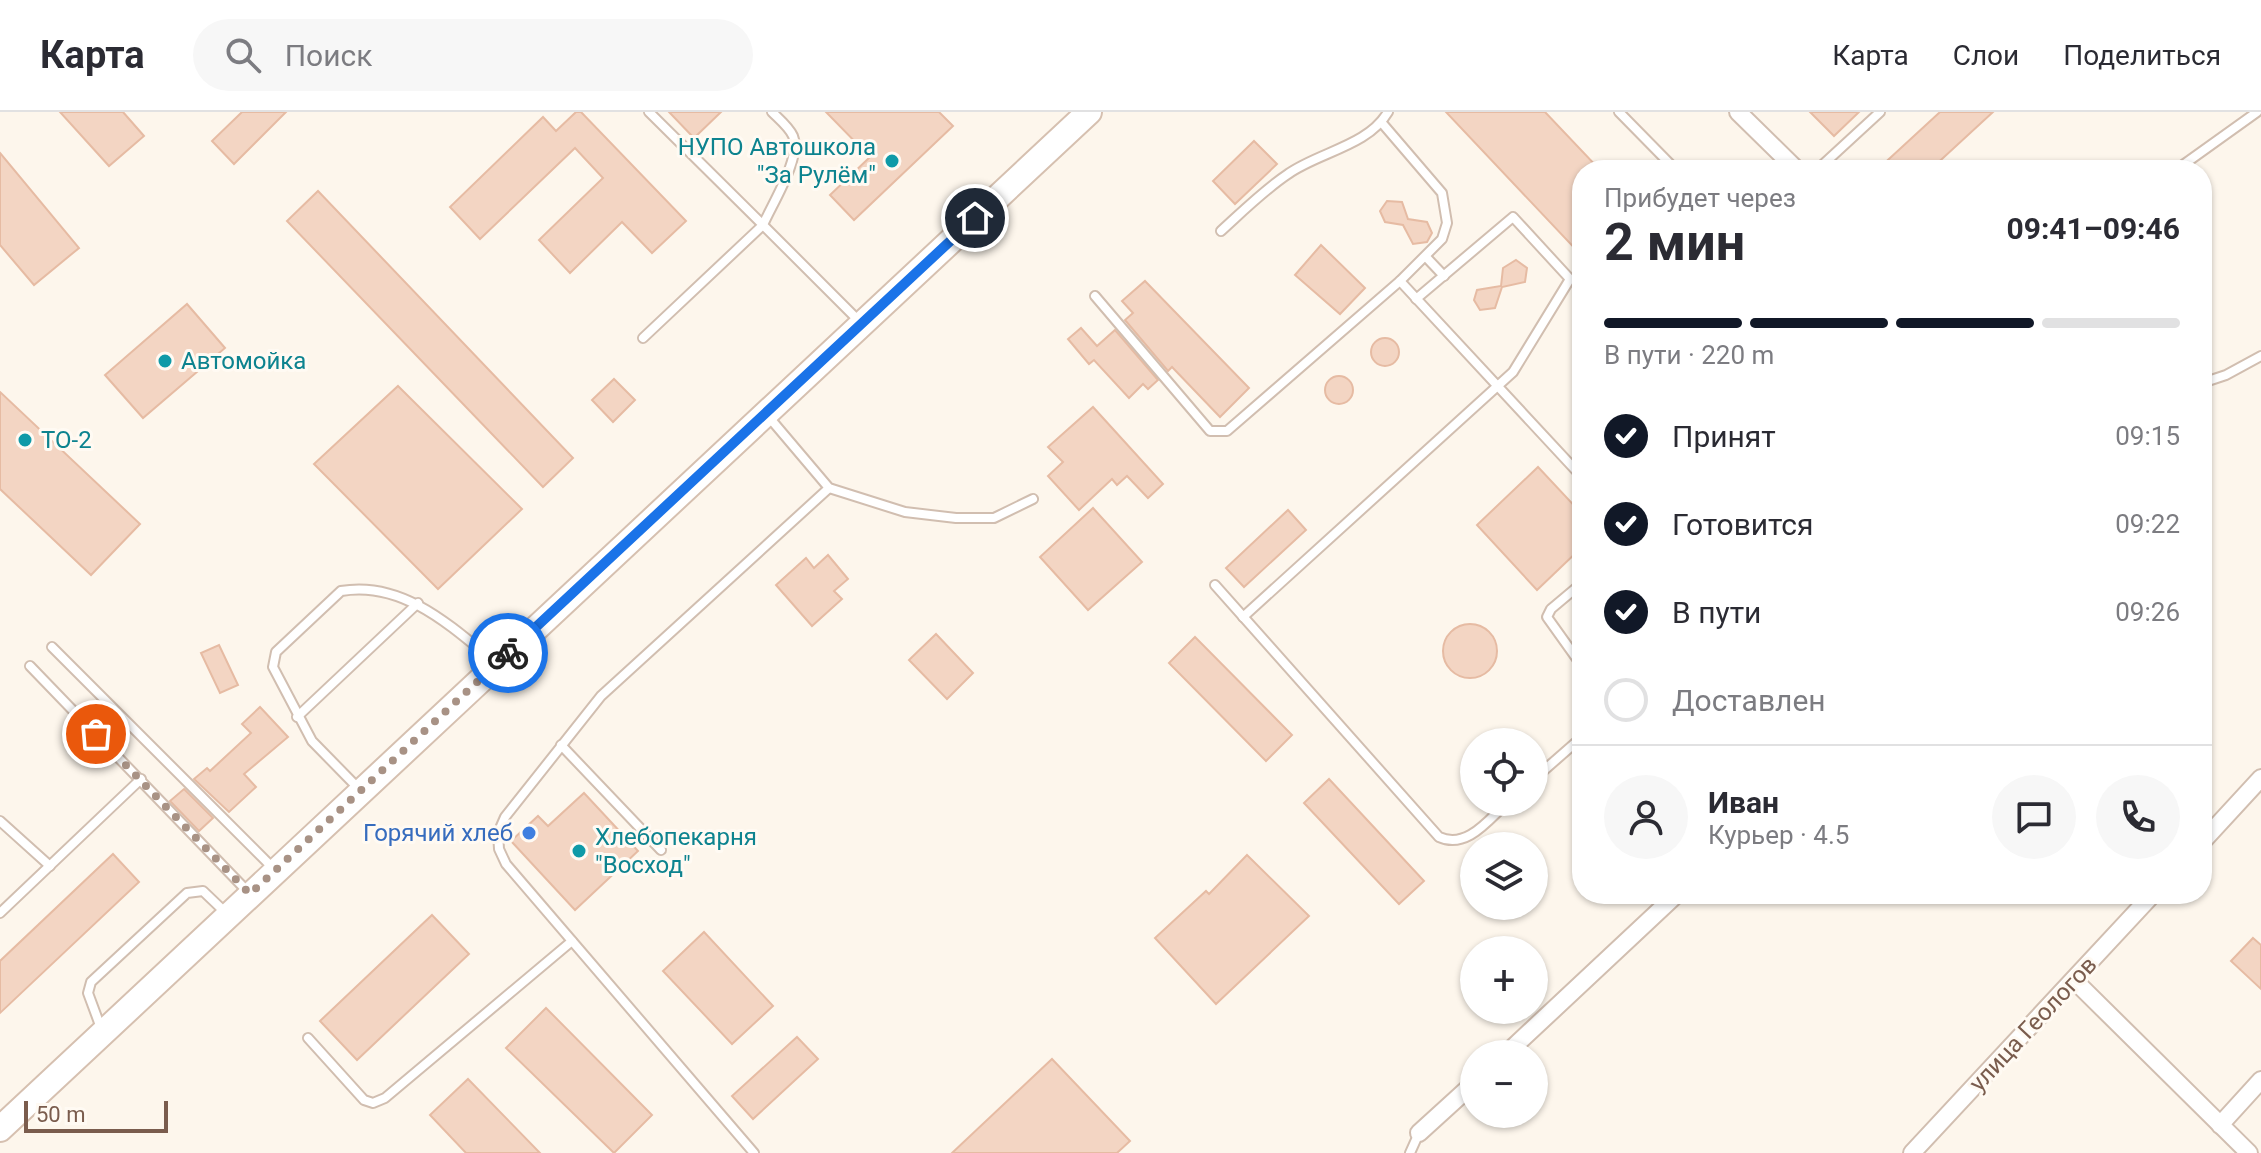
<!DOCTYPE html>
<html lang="ru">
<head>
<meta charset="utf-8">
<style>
  body { margin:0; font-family:Roboto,sans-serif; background:#f7f7f7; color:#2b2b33; height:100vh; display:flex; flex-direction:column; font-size:30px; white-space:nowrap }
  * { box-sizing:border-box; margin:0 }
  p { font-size:26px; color:#7c7c81 }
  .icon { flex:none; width:44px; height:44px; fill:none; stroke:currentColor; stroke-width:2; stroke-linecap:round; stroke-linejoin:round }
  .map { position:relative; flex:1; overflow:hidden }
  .drawer { position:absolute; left:1572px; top:48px; width:640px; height:744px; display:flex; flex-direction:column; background:#fff; border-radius:32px; box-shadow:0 2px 6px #0004 }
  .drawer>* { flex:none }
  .controls { position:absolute; left:1460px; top:616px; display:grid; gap:16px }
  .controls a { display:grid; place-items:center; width:88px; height:88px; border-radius:50%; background:#fff; box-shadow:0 2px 6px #0004; font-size:40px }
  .scale { position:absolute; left:24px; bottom:20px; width:144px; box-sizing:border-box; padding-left:8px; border:4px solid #7a5c4d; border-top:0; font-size:22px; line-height:28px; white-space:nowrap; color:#7a5c4d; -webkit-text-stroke:6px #fffaf3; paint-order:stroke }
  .pin { position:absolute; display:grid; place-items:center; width:68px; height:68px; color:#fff; margin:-34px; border:4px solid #fff; border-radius:50%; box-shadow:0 2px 8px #0007 }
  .courier { position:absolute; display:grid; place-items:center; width:80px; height:80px; margin:-40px; border:6px solid #1a73e8; border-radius:50%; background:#fff; color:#222; box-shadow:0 2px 10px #0007 }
  .head em { font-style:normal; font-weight:700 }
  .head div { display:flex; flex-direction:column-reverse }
  .head { display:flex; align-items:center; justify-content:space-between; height:136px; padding:0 32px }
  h1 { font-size:52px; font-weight:700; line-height:60px }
  .bar { display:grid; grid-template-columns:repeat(4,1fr); gap:12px 8px; align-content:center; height:96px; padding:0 32px }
  .bar i { height:10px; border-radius:6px; background:#e1e1e2 }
  .bar .on { background:#111827 }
  .bar p { grid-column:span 4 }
  .line { display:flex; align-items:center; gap:20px; padding:0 32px; border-top:2px solid #e1e1e2 }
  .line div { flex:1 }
  .round { display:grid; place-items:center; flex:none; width:84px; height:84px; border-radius:42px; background:#f7f7f7 }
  ol { padding:0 32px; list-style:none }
  li { display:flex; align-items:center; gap:24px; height:88px }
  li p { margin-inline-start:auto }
  li .icon { padding:8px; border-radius:50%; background:#111827; color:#fff; stroke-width:4 }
  li:last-child { color:#7c7c81 }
  li i { width:44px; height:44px; border:4px solid #e1e1e2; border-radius:50% }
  header { display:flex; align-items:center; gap:48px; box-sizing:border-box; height:112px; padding:0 40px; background:#fff; border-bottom:2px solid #e1e1e2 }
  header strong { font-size:38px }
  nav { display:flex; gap:44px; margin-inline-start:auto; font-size:28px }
  .search { width:560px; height:72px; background:#f7f7f7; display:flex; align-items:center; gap:20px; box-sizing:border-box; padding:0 28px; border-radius:44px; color:#7c7c81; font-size:30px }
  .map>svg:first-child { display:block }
  .building { fill:#f3d5c3; stroke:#e6bba3; stroke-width:2 }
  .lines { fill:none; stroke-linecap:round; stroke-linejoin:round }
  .lane-casing { stroke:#d1beb0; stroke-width:12 }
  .street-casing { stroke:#d1beb0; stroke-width:20 }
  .secondary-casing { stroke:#d6c0b0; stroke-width:28 }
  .lane { stroke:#fff; stroke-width:8 }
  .street { stroke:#fff; stroke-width:16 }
  .secondary { stroke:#fff; stroke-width:24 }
  .done { stroke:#a89285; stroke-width:8; stroke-dasharray:0 14.4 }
  .route { stroke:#1a73e8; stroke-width:10 }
  .culture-dot { fill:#0f9aa8; stroke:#fffaf3; stroke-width:3 }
  .shop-dot { fill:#3f7fe0; stroke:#fffaf3; stroke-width:3 }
  .labels { text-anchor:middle; stroke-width:6; stroke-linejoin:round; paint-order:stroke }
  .culture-label { font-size:24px; fill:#0d838f; stroke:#fffaf3; text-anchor:start }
  .shop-label { font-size:24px; fill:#366cbe; stroke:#fffaf3; text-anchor:end }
  .street-label { font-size:24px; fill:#7a5c4d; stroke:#fffaf3 }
</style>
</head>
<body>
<header>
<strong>Карта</strong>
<div class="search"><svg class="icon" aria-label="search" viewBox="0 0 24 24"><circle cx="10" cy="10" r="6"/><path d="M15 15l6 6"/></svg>Поиск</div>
<nav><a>Карта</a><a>Слои</a><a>Поделиться</a></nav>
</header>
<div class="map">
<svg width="2261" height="1041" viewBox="0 0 2261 1041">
  <rect width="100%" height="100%" fill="#fdf6ec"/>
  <!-- building -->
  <g class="building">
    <polygon points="60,0 123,0 144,24 109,54"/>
    <polygon points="242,0 286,0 234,52 212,29"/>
    <polygon points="576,0 581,0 686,109 652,141 622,110 570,161 539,128 603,66 575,36 480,127 450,95 543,5 556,19"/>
    <polygon points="669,0 721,0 694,26"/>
    <polygon points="826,0 939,0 953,14 854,108 830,83 870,45"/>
    <polygon points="1446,0 1545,0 1600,58 1582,58 1582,144"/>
    <polygon points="1810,0 1859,0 1834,24"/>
    <polygon points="1940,0 1993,0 1930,58 1877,58"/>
    <polygon points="1254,29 1277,52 1235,92 1213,69"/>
    <polygon points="0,41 79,136 34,173 0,133"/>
    <polygon points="318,79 573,346 543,375 287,109"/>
    <polygon points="1387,89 1402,90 1408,107 1427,110 1432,121 1427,130 1413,132 1403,113 1385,110 1380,99"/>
    <polygon points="1321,133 1365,176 1340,202 1295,163"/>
    <polygon points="1516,148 1527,156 1525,170 1502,175 1495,196 1480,198 1474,188 1477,178 1501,174 1503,156"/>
    <polygon points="1145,169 1249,276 1220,305 1172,255 1168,259 1125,208 1133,201 1122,189"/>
    <polygon points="187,192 225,236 143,306 105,263"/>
    <polygon points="1081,216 1097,234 1115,218 1158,268 1148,277 1143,272 1129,286 1094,248 1089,252 1068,227"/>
    <circle cx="1385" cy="240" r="14"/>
    <circle cx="1339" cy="278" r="14"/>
    <polygon points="614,267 635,288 613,310 592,288"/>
    <polygon points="398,274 522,397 438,477 314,352"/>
    <polygon points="0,280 140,412 91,463 0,377"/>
    <polygon points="1093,295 1163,372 1148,386 1127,364 1117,373 1112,367 1079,398 1048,364 1063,350 1048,335"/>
    <polygon points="1538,355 1582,402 1582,435 1537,478 1477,413"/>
    <polygon points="1093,396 1142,450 1088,498 1040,445"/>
    <polygon points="1288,398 1306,418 1244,475 1226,456"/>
    <polygon points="828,443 848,467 834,479 842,487 812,514 776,473 806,446 814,456"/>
    <circle cx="1470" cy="539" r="27"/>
    <polygon points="936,522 973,561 947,587 909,548"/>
    <polygon points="1195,525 1292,623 1266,649 1169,551"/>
    <polygon points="219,533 238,573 220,581 201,541"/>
    <polygon points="260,595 288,625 244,662 256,675 229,700 194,667 207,656 210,659 251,621 242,612"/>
    <polygon points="1329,667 1424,769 1399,792 1304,691"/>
    <polygon points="184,677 213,706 199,719 170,689"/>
    <polygon points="584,681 638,739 575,798 511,729 538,704 548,714"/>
    <polygon points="113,742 139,770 0,901 0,849"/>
    <polygon points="1247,743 1309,804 1216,892 1155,826 1206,779 1209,782"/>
    <polygon points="432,803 469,842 357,948 320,909"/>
    <polygon points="704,820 773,894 732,932 663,859"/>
    <polygon points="2253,826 2261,833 2261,877 2231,849"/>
    <polygon points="546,896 652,1003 614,1041 506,936"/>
    <polygon points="797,925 818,947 753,1007 732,984"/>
    <polygon points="1052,947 1130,1029 1117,1041 952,1041"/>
    <polygon points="468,967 540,1041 466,1041 430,1003"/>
  </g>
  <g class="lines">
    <defs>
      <g id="lane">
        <path d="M772 0C779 7 789 15 793 24 802 45 772 92 763 113L861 211"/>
        <polyline points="1619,0 1676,58"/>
        <polyline points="1817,58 1880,0"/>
        <polyline points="2176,58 2257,0"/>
        <path d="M1221 119C1242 100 1264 78 1288 62 1319 40 1368 34 1388 0"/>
        <polyline points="1426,145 1444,164"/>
        <polyline points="1400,169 1582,365"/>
        <polyline points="1095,184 1210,319 1227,319 1400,169 1442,127 1447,111 1442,81 1382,11"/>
        <polyline points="643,226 763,113 649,0"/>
        <polyline points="2202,271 2226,263 2261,244"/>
        <polyline points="768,304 829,376 905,400 956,406 994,406 1033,387"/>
        <polyline points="1582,471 1551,497 1547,505 1582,554"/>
        <path d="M1215 473 1439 725C1467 738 1489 707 1508 690"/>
        <polyline points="1243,505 1513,260 1570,167 1513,105 1416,187"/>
        <polyline points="52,535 275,758"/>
        <polyline points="30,554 249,781"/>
        <polyline points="297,605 418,491"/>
        <polyline points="561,633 661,738"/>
        <polyline points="1534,667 1582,625"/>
        <path d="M360 678 312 629 273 555 276 540 341 479C403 468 452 515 496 551"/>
        <polyline points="0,709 50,754"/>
        <polyline points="0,801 141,667"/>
        <polyline points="101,916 88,881 91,870 187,781 203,779 227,802"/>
        <polyline points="308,926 364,988 373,991 385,986 572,829"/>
        <polyline points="754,1041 506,752 499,737 498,721 505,705 601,584 829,376"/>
        <polyline points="1410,1041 1419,1021"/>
      </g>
      <g id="street">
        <polyline points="1738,0 1797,58"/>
        <polyline points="2202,730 2261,666"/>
        <polyline points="2074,868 2249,1041"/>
        <polyline points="1506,942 1677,782"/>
        <polyline points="2220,1013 2261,968"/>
        <polyline points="1419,1021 1474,971"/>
        <polyline points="1912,1041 2153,782"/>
      </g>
      <polyline id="secondary" points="0,1017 1089,0"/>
    </defs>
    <!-- lane casing -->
    <use href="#lane" class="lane-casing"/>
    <!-- street casing -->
    <use href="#street" class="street-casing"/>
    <!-- secondary casing -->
    <use href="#secondary" class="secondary-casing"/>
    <!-- lane -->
    <use href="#lane" class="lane"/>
    <!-- street -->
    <use href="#street" class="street"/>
    <!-- secondary -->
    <use href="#secondary" class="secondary"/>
  </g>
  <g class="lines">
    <!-- done -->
    <polyline class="done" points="96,622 250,782 508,541"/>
    <!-- route -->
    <polyline class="route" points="508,541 975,106"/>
  </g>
  <!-- markers -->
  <g class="culture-dot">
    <circle cx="892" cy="49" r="8"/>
    <circle cx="165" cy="249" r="8"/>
    <circle cx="25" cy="328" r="8"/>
    <circle cx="579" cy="739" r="8"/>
  </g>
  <circle class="shop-dot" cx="529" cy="721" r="8"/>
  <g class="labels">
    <!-- culture labels -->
    <g class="culture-label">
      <text x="876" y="43" text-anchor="end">НУПО Автошкола<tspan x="876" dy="28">"За Рулём"</tspan></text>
      <text x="181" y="257">Автомойка</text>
      <text x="41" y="336">ТО-2</text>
      <text x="595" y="733">Хлебопекарня<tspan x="595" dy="28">"Восход"</tspan></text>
    </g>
    <!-- shop labels -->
    <g class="shop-label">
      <text x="513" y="729">Горячий хлеб</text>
    </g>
    <!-- street labels -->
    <g class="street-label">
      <text transform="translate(2033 912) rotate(-47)" y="8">улица Геологов</text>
    </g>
  </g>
</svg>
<div class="controls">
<a><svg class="icon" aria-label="locate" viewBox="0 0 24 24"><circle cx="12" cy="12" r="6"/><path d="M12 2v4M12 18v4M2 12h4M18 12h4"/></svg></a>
<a><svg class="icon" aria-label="layers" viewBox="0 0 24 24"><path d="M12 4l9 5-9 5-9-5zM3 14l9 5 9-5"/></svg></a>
<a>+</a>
<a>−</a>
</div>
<div class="scale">50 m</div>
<div class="pin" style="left:96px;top:622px;background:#ea580c"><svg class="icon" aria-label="bag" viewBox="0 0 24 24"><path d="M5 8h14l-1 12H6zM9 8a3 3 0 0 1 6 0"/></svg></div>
<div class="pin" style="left:975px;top:106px;background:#1f2937"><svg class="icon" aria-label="home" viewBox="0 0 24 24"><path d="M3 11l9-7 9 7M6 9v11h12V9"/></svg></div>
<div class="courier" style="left:508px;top:541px"><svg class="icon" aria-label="bike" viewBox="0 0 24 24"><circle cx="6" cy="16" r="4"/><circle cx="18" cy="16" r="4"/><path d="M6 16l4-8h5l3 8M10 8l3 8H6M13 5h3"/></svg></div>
<section class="drawer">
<div class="head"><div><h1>2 мин</h1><p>Прибудет через</p></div><em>09:41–09:46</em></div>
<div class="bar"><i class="on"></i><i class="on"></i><i class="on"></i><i></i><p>В пути · 220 m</p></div>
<ol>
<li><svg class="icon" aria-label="check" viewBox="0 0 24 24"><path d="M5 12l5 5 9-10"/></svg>Принят<p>09:15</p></li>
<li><svg class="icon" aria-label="check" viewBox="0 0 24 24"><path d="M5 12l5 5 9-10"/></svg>Готовится<p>09:22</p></li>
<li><svg class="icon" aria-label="check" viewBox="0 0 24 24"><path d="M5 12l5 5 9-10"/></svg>В пути<p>09:26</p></li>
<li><i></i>Доставлен</li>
</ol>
<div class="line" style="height:144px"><a class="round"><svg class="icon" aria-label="person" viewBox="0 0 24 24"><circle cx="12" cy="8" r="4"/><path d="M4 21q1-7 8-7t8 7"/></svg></a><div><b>Иван</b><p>Курьер · 4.5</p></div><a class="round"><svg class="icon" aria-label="chat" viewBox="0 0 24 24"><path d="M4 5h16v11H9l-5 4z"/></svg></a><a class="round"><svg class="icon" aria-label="phone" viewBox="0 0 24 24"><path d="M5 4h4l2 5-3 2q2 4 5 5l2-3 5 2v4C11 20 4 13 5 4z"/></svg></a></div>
</section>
</div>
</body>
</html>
